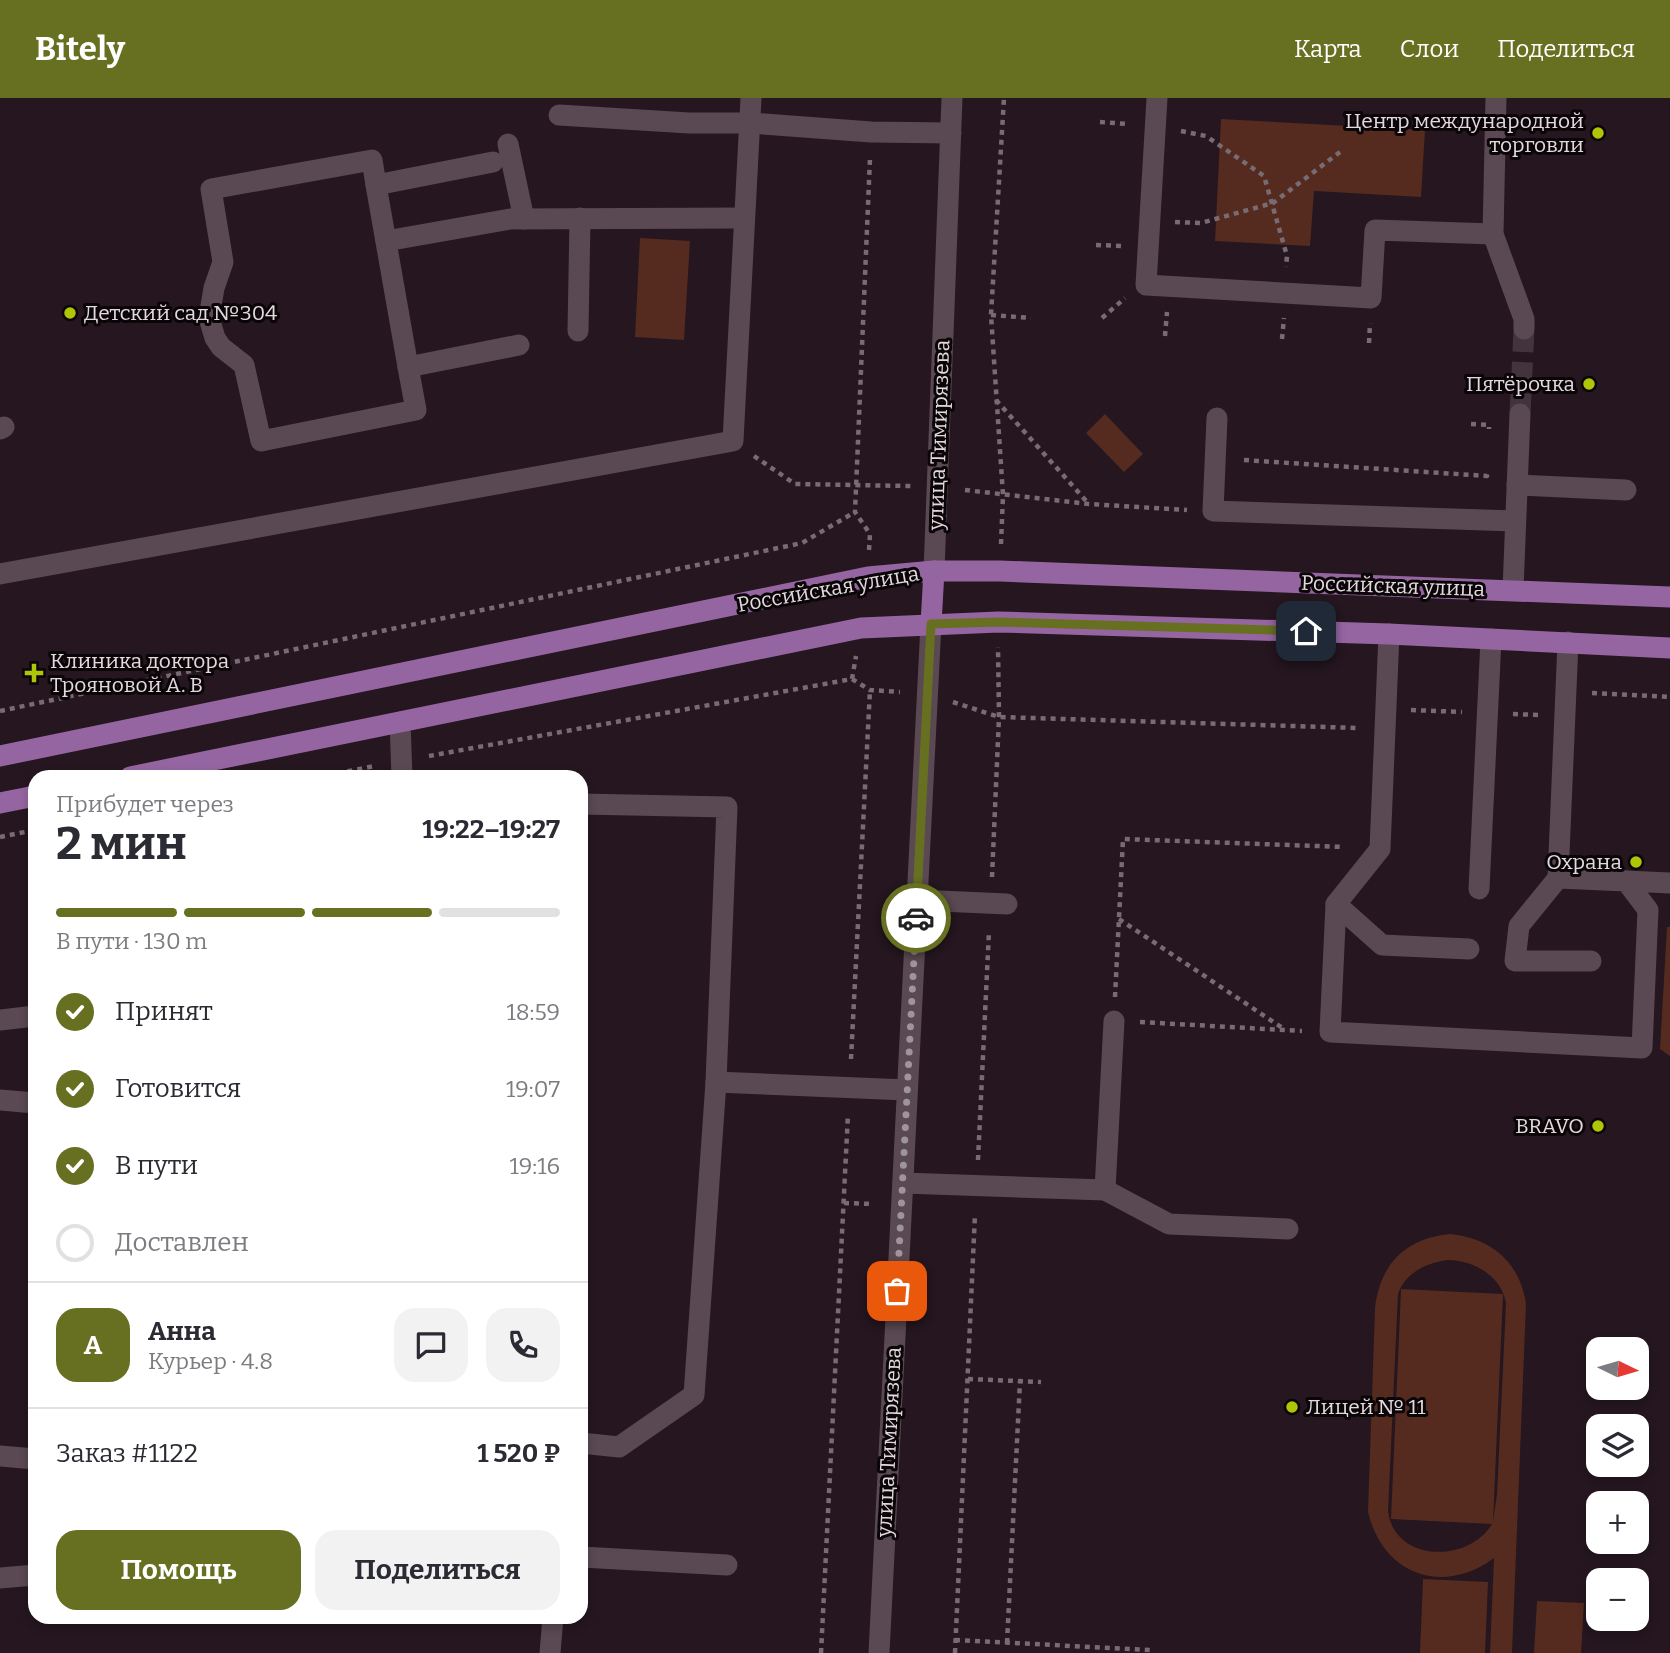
<!DOCTYPE html>
<html lang="ru">
<head>
<meta charset="utf-8">
<style>
  body { margin:0; font-family:Bitter,serif; background:#f2f2f3; color:#2b2b33; height:100vh; display:flex; flex-direction:column; font-size:26px; white-space:nowrap }
  * { box-sizing:border-box; margin:0 }
  p { font-size:23px; color:#7c7c81 }
  .icon { flex:none; width:38px; height:38px; fill:none; stroke:currentColor; stroke-width:2; stroke-linecap:round; stroke-linejoin:round }
  .map { position:relative; flex:1; overflow:hidden }
  .details { position:absolute; left:28px; top:672px; width:560px; height:854px; display:flex; flex-direction:column; background:#fff; border-radius:21px; box-shadow:0 4px 10px #0003 }
  .details>* { flex:none }
  .needle { width:46px; rotate:95deg }
  .tools { position:absolute; left:1586px; top:1239px; display:grid; gap:14px }
  .tools a { display:grid; place-items:center; width:63px; height:63px; border-radius:14px; background:#fff; box-shadow:0 4px 10px #0003; font-size:35px }
  .pin { position:absolute; display:grid; place-items:center; width:60px; height:60px; color:#fff; margin:-30px; border-radius:14px; box-shadow:0 4px 10px #0006 }
  .courier { position:absolute; display:grid; place-items:center; width:70px; height:70px; margin:-35px; border:5px solid #667020; border-radius:50%; background:#fff; color:#222; box-shadow:0 2px 9px #0007 }
  .overview em { font-style:normal; font-weight:700 }
  .overview div { display:flex; flex-direction:column-reverse }
  .overview { display:flex; align-items:center; justify-content:space-between; height:119px; padding:0 28px }
  h1 { font-size:46px; font-weight:700; line-height:52px }
  .bar { display:grid; grid-template-columns:repeat(4,1fr); gap:10px 7px; align-content:center; height:84px; padding:0 28px }
  .bar i { height:9px; border-radius:5px; background:#e1e1e2 }
  .bar .selected { background:#667020 }
  .bar p { grid-column:span 4 }
  .line { display:flex; align-items:center; gap:18px; padding:0 28px; border-top:2px solid #e1e1e2 }
  .line div { flex:1 }
  .round { display:grid; place-items:center; flex:none; width:74px; height:74px; border-radius:21px; background:#f2f2f3 }
  ol { padding:0 28px; list-style:none }
  li { display:flex; align-items:center; gap:21px; height:77px }
  li p { margin-inline-start:auto }
  li .icon { padding:7px; border-radius:50%; background:#667020; color:#fff; stroke-width:4 }
  li:last-child { color:#7c7c81 }
  li i { width:38px; height:38px; border:4px solid #e1e1e2; border-radius:50% }
  .action { display:flex; gap:14px; margin-top:auto; padding:14px 28px }
  .action a { flex:1; height:80px; border-radius:21px; background:#667020; color:#fff; font-size:28px; font-weight:700; line-height:80px; text-align:center }
  .action a+a { background:#f2f2f3; color:#2b2b33 }
  header { display:flex; align-items:center; gap:42px; box-sizing:border-box; height:98px; padding:0 35px; background:#667020; color:#fff }
  header strong { font-size:33px }
  nav { display:flex; gap:38px; margin-inline-start:auto; font-size:24px }
  .map>svg:first-child { display:block }
  .green { fill:#542b1e; fill-rule:evenodd }
  .lines { fill:none; stroke-linecap:round; stroke-linejoin:round }
  .minor-tunnel { stroke:#42333c; stroke-width:21; stroke-dasharray:21 10; stroke-linecap:butt }
  .path { stroke:#786b73; stroke-width:4.5; stroke-dasharray:5 5; stroke-linecap:butt }
  .minor { stroke:#5a4852; stroke-width:21 }
  .major { stroke:#9565a2; stroke-width:21 }
  .done { stroke:#a0949b; stroke-width:7; stroke-dasharray:0 12.6 }
  .route { stroke:#667020; stroke-width:9 }
  .poi-dot { fill:#aec508; stroke:#0a0507; stroke-width:2.5 }
  .labels { text-anchor:middle; stroke-width:6; stroke-linejoin:round; paint-order:stroke }
  .poi-label { font-size:21px; fill:#e3d8de; stroke:#0a0507; text-anchor:end }
  .street-label { font-size:21px; fill:#e3d8de; stroke:#0a0507 }
</style>
</head>
<body>
<header>
<strong>Bitely</strong>
<nav><a>Карта</a><a>Слои</a><a>Поделиться</a></nav>
</header>
<div class="map">
<svg width="1670" height="1555" viewBox="0 0 1670 1555">
  <rect width="100%" height="100%" fill="#25161f"/>
  <!-- green -->
  <g class="green">
    <polygon points="1221,21 1425,32 1421,99 1314,93 1310,148 1215,143"/>
    <polygon points="640,140 690,143 684,242 635,239"/>
    <polygon points="1105,316 1143,356 1124,374 1086,335"/>
    <polygon points="1667,829 1670,829 1670,958 1660,951"/>
    <path d="M1450 1136C1491 1140 1520 1164 1526 1206L1512 1555H1490L1494 1460C1443 1498 1383 1477 1368 1414L1375 1210C1380 1166 1406 1140 1450 1136ZM1447 1162C1473 1162 1501 1177 1506 1205L1497 1396 1493 1424 1503 1196 1401 1191 1391 1421 1492 1426C1468 1466 1394 1464 1388 1413L1398 1196C1405 1175 1426 1165 1447 1162Z"/>
    <polygon points="1423,1481 1488,1484 1485,1555 1420,1555"/>
    <polygon points="1537,1503 1584,1505 1581,1555 1534,1555"/>
  </g>
  <g class="lines">
    <!-- minor-tunnel -->
    <polyline class="minor-tunnel" points="1520,316 1524,231"/>
    <!-- path -->
    <g class="path">
      <polyline points="1100,24 1127,26"/>
      <polyline points="1181,33 1206,38 1264,78 1287,158 1286,169"/>
      <polyline points="1175,124 1201,125 1273,105 1340,54"/>
      <polyline points="1096,147 1123,148"/>
      <polyline points="991,217 1031,220"/>
      <polyline points="1102,220 1125,200"/>
      <polyline points="1165,238 1167,214"/>
      <polyline points="1282,241 1284,220"/>
      <polyline points="1369,245 1370,225"/>
      <polyline points="996,302 1088,405"/>
      <polyline points="1471,326 1489,327 1489,331"/>
      <polyline points="754,358 795,386 911,388"/>
      <polyline points="1244,362 1487,378 1487,375"/>
      <polyline points="965,392 1089,406 1187,412"/>
      <polyline points="1001,446 1003,397 991,217 1004,0"/>
      <polyline points="869,452 870,436 855,414 870,60"/>
      <polyline points="852,581 856,558"/>
      <polyline points="1592,595 1670,599"/>
      <polyline points="953,604 999,619 1358,630"/>
      <polyline points="1411,612 1462,614"/>
      <polyline points="0,613 802,445 855,414"/>
      <polyline points="1513,616 1539,617"/>
      <polyline points="429,658 852,581 870,592 900,594"/>
      <polyline points="318,679 375,668"/>
      <polyline points="0,739 35,732"/>
      <polyline points="992,779 999,619 998,549"/>
      <polyline points="1119,821 1284,931"/>
      <polyline points="1115,899 1123,741 1344,749"/>
      <polyline points="1140,924 1302,933"/>
      <polyline points="851,961 870,592"/>
      <polyline points="978,1062 989,833"/>
      <polyline points="844,1105 873,1106"/>
      <polyline points="968,1281 1041,1284"/>
      <polyline points="955,1542 1150,1552"/>
      <polyline points="1007,1545 1020,1283"/>
      <polyline points="821,1555 848,1016"/>
      <polyline points="955,1555 975,1116"/>
    </g>
    <!-- minor -->
    <g class="minor">
      <polyline points="1157,0 1146,187 1371,200 1375,132 1493,136"/>
      <polyline points="1496,0 1493,136 1524,221 1524,231"/>
      <polyline points="559,17 689,25 750,25 871,34 951,35"/>
      <polyline points="508,46 524,121"/>
      <polyline points="493,64 376,87 372,62 211,91 223,164 214,190 209,220 215,240 221,249 244,267 261,343 416,312 408,269 519,247"/>
      <polyline points="376,87 408,269"/>
      <polyline points="386,143 510,121 744,120"/>
      <polyline points="578,233 580,120"/>
      <polyline points="1217,320 1213,413 1515,423"/>
      <polyline points="0,331 4,329"/>
      <polyline points="1517,387 1626,392"/>
      <polyline points="934,473 952,0"/>
      <polyline points="0,476 733,343 751,0"/>
      <polyline points="1513,492 1520,316"/>
      <polyline points="1389,536 1380,751 1336,806 1330,934 1642,950 1648,812 1626,783 1558,780 1568,544"/>
      <polyline points="400,624 402,679"/>
      <polyline points="581,706 727,709 716,984 907,992"/>
      <polyline points="1558,780 1519,828 1515,863 1591,863"/>
      <polyline points="1626,783 1670,785"/>
      <polyline points="1479,791 1491,541"/>
      <polyline points="917,802 1007,806"/>
      <polyline points="1336,806 1382,847 1469,851"/>
      <polyline points="0,922 35,918"/>
      <polyline points="0,1002 35,1005"/>
      <polyline points="903,1085 1105,1092 1114,923"/>
      <polyline points="1105,1092 1169,1126 1288,1131"/>
      <polyline points="581,1345 619,1349 694,1297 716,984"/>
      <polyline points="0,1358 35,1361"/>
      <polyline points="581,1459 727,1467"/>
      <polyline points="0,1480 35,1477"/>
      <polyline points="550,1555 553,1519"/>
      <polyline points="879,1555 931,526"/>
    </g>
    <!-- major -->
    <g class="major">
      <polyline points="931,526 934,473"/>
      <polyline points="0,658 868,479 934,473 1000,473 1670,499"/>
      <polyline points="130,679 861,530 998,524 1389,536 1670,550"/>
      <polyline points="0,705 35,698"/>
    </g>
  </g>
  <g class="lines">
    <!-- done -->
    <polyline class="done" points="897,1193 916,820"/>
    <!-- route -->
    <polyline class="route" points="916,820 931,526 998,524 1306,533"/>
  </g>
  <!-- markers -->
  <g class="poi-dot">
    <circle cx="1598" cy="35" r="7"/>
    <circle cx="70" cy="215" r="7"/>
    <circle cx="1589" cy="286" r="7"/>
    <path d="M30.5 564.5h7v7h7v7h-7v7h-7v-7h-7v-7h7z"/>
    <circle cx="1636" cy="764" r="7"/>
    <circle cx="1598" cy="1028" r="7"/>
    <circle cx="1292" cy="1309" r="7"/>
  </g>
  <g class="labels">
    <!-- poi labels -->
    <g class="poi-label">
      <text x="1584" y="30">Центр международной<tspan x="1584" dy="24">торговли</tspan></text>
      <text x="84" y="222" text-anchor="start">Детский сад №304</text>
      <text x="1575" y="293">Пятёрочка</text>
      <text x="50" y="570" text-anchor="start">Клиника доктора<tspan x="50" dy="24">Трояновой А. В</tspan></text>
      <text x="1622" y="771">Охрана</text>
      <text x="1584" y="1035">BRAVO</text>
      <text x="1306" y="1316" text-anchor="start">Лицей № 11</text>
    </g>
    <!-- street labels -->
    <g class="street-label">
      <text transform="translate(939 337) rotate(-88)" y="7">улица Тимирязева</text>
      <text transform="translate(1393 488) rotate(2)" y="7">Российская улица</text>
      <text transform="translate(828 491) rotate(-10)" y="7">Российская улица</text>
      <text transform="translate(889 1344) rotate(-87)" y="7">улица Тимирязева</text>
    </g>
  </g>
</svg>
<div class="tools">
<a><svg class="needle" viewBox="-14 -14 28 28"><path d="M0-13l5 13h-10z" fill="#e53935"/><path d="M0 13l5-13h-10z" fill="#7c7c81"/></svg></a>
<a><svg class="icon" aria-label="layers" viewBox="0 0 24 24"><path d="M12 4l9 5-9 5-9-5zM3 14l9 5 9-5"/></svg></a>
<a>+</a>
<a>−</a>
</div>
<div class="pin" style="left:897px;top:1193px;background:#ea580c"><svg class="icon" aria-label="bag" viewBox="0 0 24 24"><path d="M5 8h14l-1 12H6zM9 8a3 3 0 0 1 6 0"/></svg></div>
<div class="pin" style="left:1306px;top:533px;background:#1f2937"><svg class="icon" aria-label="home" viewBox="0 0 24 24"><path d="M3 11l9-7 9 7M6 9v11h12V9"/></svg></div>
<div class="courier" style="left:916px;top:820px"><svg class="icon" aria-label="car" viewBox="0 0 24 24"><path d="M5 17H2v-5l4-1 3-4h7l3 4 3 1v5h-3M9 17h6M6 11h13"/><circle cx="7" cy="17" r="2"/><circle cx="17" cy="17" r="2"/></svg></div>
<section class="details">
<div class="overview"><div><h1>2 мин</h1><p>Прибудет через</p></div><em>19:22–19:27</em></div>
<div class="bar"><i class="selected"></i><i class="selected"></i><i class="selected"></i><i></i><p>В пути · 130 m</p></div>
<ol>
<li><svg class="icon" aria-label="check" viewBox="0 0 24 24"><path d="M5 12l5 5 9-10"/></svg>Принят<p>18:59</p></li>
<li><svg class="icon" aria-label="check" viewBox="0 0 24 24"><path d="M5 12l5 5 9-10"/></svg>Готовится<p>19:07</p></li>
<li><svg class="icon" aria-label="check" viewBox="0 0 24 24"><path d="M5 12l5 5 9-10"/></svg>В пути<p>19:16</p></li>
<li><i></i>Доставлен</li>
</ol>
<div class="line" style="height:126px"><b class="round" style="background:#667020;color:#fff">А</b><div><b>Анна</b><p>Курьер · 4.8</p></div><a class="round"><svg class="icon" aria-label="chat" viewBox="0 0 24 24"><path d="M4 5h16v11H9l-5 4z"/></svg></a><a class="round"><svg class="icon" aria-label="phone" viewBox="0 0 24 24"><path d="M5 4h4l2 5-3 2q2 4 5 5l2-3 5 2v4C11 20 4 13 5 4z"/></svg></a></div>
<div class="line" style="height:91px"><div>Заказ #1122</div><b>1 520 ₽</b></div>
<div class="action"><a>Помощь</a><a>Поделиться</a></div>
</section>
</div>
</body>
</html>
